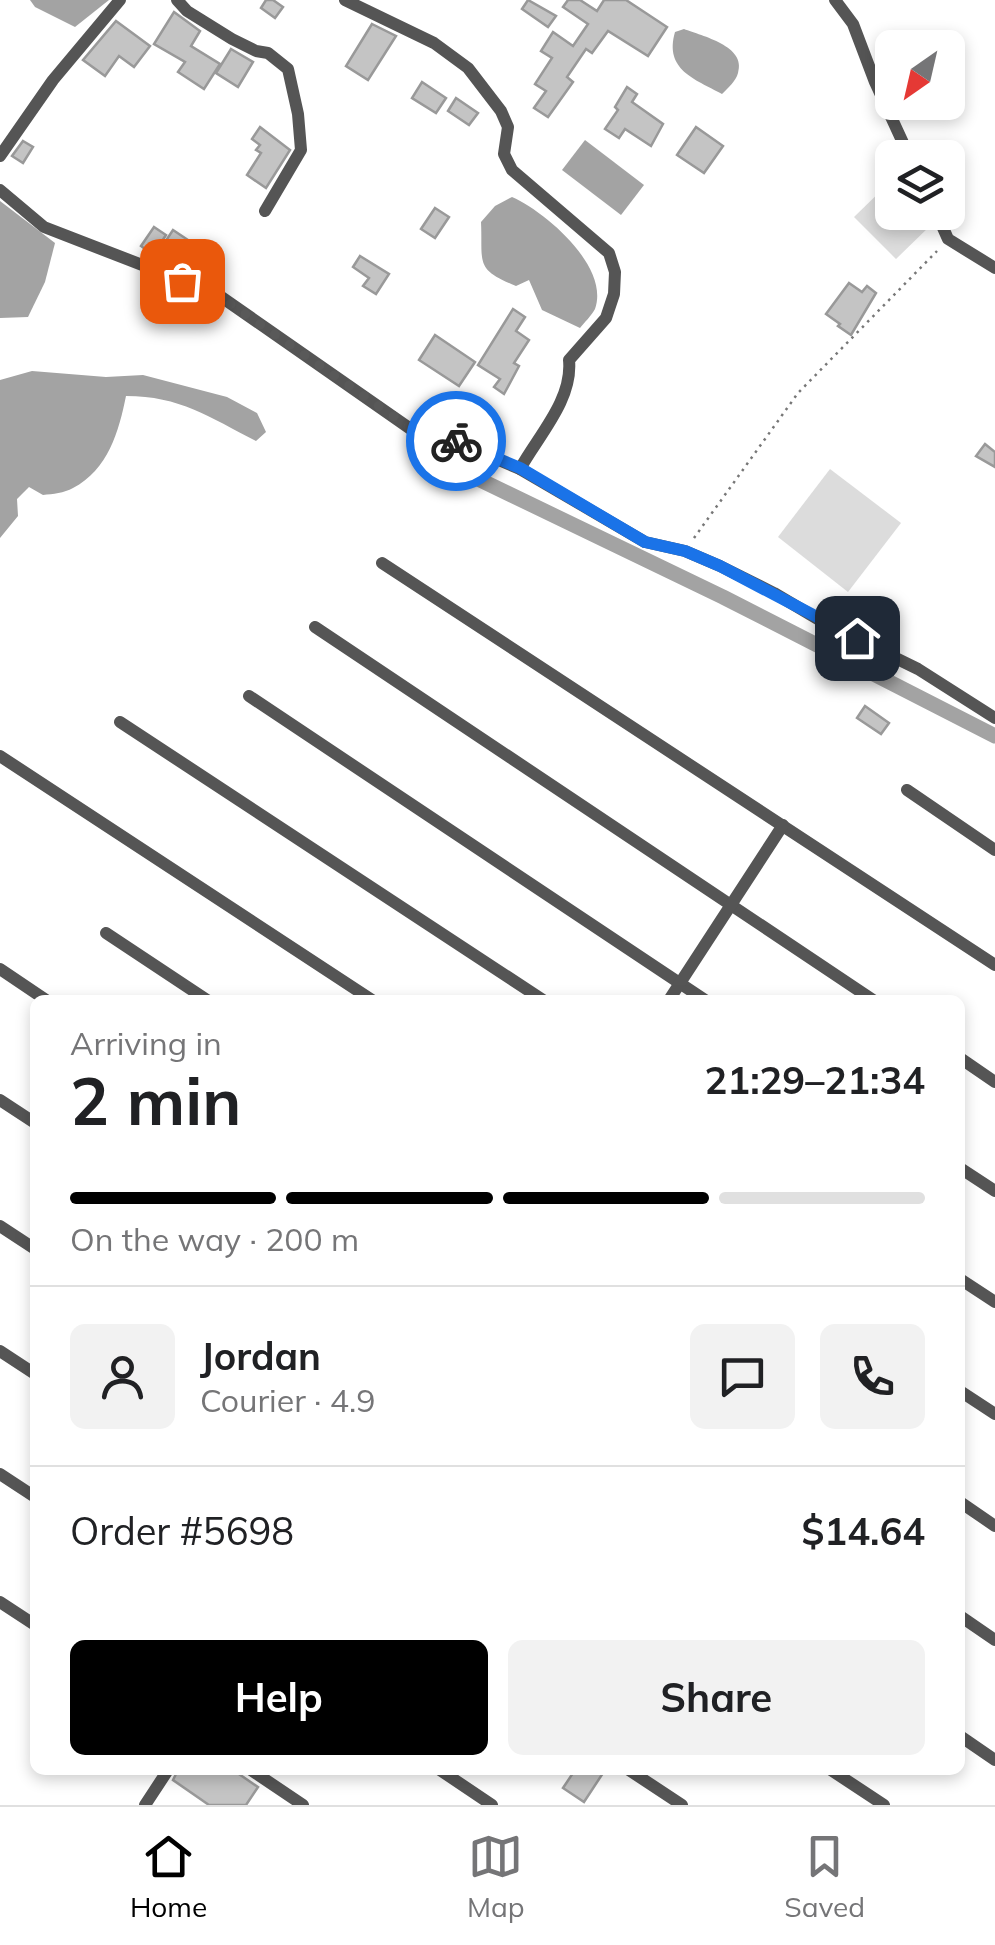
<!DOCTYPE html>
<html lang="en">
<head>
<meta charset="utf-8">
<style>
  body { margin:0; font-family:Mulish,sans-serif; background:#f2f2f2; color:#202124; height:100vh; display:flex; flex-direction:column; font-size:38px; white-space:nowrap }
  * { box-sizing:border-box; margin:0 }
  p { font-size:32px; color:#757577 }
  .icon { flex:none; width:55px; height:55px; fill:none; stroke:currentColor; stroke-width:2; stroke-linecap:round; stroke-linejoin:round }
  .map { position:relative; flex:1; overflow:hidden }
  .panel { position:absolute; left:30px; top:995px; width:935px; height:780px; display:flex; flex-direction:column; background:#fff; border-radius:15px; box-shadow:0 5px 15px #0003 }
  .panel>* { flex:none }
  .needle { width:65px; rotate:214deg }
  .tools { position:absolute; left:875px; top:30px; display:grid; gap:20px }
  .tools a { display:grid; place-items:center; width:90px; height:90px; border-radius:15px; background:#fff; box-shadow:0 5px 15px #0003; font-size:50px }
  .pin { position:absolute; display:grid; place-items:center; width:85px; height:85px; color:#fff; margin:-42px; border-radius:20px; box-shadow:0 5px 15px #0006 }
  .courier { position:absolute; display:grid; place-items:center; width:100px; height:100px; margin:-50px; border:8px solid #1a73e8; border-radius:50%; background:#fff; color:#222; box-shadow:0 2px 12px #0007 }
  .overview em { font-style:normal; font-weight:700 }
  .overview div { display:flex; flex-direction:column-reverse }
  .overview { display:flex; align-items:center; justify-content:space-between; height:170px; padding:0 40px }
  h1 { font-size:65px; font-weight:700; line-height:75px }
  .bar { display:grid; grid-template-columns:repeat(4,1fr); gap:15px 10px; align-content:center; height:120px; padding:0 40px }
  .bar i { height:12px; border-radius:8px; background:#e0e0e0 }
  .bar .active { background:#000 }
  .bar p { grid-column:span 4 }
  .line { display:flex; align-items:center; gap:25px; padding:0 40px; border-top:2px solid #e0e0e0 }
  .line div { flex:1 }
  .round { display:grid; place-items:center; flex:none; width:105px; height:105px; border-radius:15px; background:#f2f2f2 }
  .primary-button { display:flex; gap:20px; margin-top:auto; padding:20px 40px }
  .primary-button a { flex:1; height:115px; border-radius:15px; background:#000; color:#fff; font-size:40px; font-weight:700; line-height:115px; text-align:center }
  .primary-button a+a { background:#f2f2f2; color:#202124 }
  .dock { display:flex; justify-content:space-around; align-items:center; height:140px; border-top:2px solid #e0e0e0; background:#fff; font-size:28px; color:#757577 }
  .dock a { display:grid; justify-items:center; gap:5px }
  .dock .active { color:#000 }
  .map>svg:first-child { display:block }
  .green { fill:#dcdcdc }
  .water { fill:#a3a3a3 }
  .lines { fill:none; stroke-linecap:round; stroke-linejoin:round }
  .canal { stroke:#a3a3a3; stroke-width:15 }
  .building { fill:#c4c4c4; stroke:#999; stroke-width:2.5 }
  .path { stroke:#777; stroke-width:2.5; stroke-dasharray:2.5 5; stroke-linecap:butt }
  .minor { stroke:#555; stroke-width:12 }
  .done { stroke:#595959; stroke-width:10; stroke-dasharray:0 18 }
  .route { stroke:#1a73e8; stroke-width:12 }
</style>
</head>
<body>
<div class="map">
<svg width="995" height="1805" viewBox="0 0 995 1805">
  <rect width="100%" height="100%" fill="#fff"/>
  <!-- green -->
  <g class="green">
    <polygon points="890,182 892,185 892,212 920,213 932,224 896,259 854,217"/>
    <polygon points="830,469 901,523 848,592 778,537"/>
  </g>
  <!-- water -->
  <g class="water">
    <polygon points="30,0 109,0 75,27 35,7"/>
    <path d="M684 29C702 36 747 46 738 73 736 81 728 88 722 94 695 79 664 70 675 32Z"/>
    <polygon points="585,140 644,185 621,215 562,170"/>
    <path d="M512 197C546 212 610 267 595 309 592 315 584 323 580 328L542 310 529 280 516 286C474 269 483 263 481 222L495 206Z"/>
    <polygon points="0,201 55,243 45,282 28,317 0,318"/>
    <path d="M32 371 106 377 143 375 227 397 257 413 266 432 256 441C209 417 180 396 126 396 119 431 108 470 73 488 64 493 53 494 43 495L29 487 17 499 18 516 0 538V380Z"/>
  </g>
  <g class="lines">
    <!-- canal -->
    <polyline class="canal" points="474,477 723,597 995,736"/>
  </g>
  <!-- building -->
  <g class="building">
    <polygon points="266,0 273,0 283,7 275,18 261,8"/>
    <polygon points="528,0 556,16 548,27 522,9"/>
    <polygon points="568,0 580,0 597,11 604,0 626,0 667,27 648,56 608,31 592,53 586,49 567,77 573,82 548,117 534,108 546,91 535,84 552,58 541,51 553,32 573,46 588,24 563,7"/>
    <polygon points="174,12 200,31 191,46 220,64 204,89 178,72 185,62 154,44"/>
    <polygon points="116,21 150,46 134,67 119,56 105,76 83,60"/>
    <polygon points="372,24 396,36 368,80 346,66"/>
    <polygon points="231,49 253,62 238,87 216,73"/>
    <polygon points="422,82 446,98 436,113 412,98"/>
    <polygon points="627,87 637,94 632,102 663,124 651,146 625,129 619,138 605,129 618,110 615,107"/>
    <polygon points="456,98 478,113 469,125 448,111"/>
    <polygon points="260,127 290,150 266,188 247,175 261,153 256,150 260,145 252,139"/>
    <polygon points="696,127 723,146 704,173 677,155"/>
    <polygon points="23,141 33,147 23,163 12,156"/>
    <polygon points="435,208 449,217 435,238 421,229"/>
    <polygon points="154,227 166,235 153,255 141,246"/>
    <polygon points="173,230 188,240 180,251 165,242"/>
    <polygon points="360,256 389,274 376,294 363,286 369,278 353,267"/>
    <polygon points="849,283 862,292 867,286 876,293 851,335 838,326 840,324 826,314"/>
    <polygon points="513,309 525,317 516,331 529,340 514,363 519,366 504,394 494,387 500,379 478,365"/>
    <polygon points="435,335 475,362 459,386 419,360"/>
    <polygon points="985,444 995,452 995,467 976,456"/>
    <polygon points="865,706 889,723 881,734 857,718"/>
    <polygon points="178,1770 233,1770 258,1787 246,1805 209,1805 173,1780"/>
    <polygon points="575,1770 605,1770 584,1802 563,1788"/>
  </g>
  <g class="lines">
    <!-- path -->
    <polyline class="path" points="694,538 798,393 937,251"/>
    <!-- minor -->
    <g class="minor">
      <polyline points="177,0 187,11 232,39 256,51 268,53 288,69 298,114 301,150 265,211"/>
      <path d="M345 0 434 43 468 68 501 111 508 127 504 154 512 170 609 253 615 272 614 294 606 318 569 360C573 400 538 436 520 469"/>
      <polyline points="835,0 853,24 875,82 910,158"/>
      <polyline points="0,156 53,80 120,0"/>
      <polyline points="0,190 44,227 217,294 425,439 450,439 520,469 645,542 685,551 720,566 774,593 828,625 918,669 995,718"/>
      <polyline points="936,212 948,239 995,268"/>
      <polyline points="382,563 995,965"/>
      <polyline points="315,627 873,1000"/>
      <polyline points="249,696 705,1000"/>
      <polyline points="120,722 543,1000"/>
      <polyline points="0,756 372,1000"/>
      <polyline points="907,790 995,850"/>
      <polyline points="106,933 207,1000"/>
      <polyline points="0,969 46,1000"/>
      <polyline points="669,1000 783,825"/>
      <polyline points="960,1058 995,1082"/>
      <polyline points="0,1100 35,1123"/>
      <polyline points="960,1168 995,1191"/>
      <polyline points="0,1226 35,1249"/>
      <polyline points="960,1279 995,1302"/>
      <polyline points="0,1351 35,1374"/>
      <polyline points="960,1391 995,1414"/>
      <polyline points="0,1474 35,1497"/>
      <polyline points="960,1502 995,1526"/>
      <polyline points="0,1602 35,1625"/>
      <polyline points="960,1616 995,1640"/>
      <polyline points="960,1736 995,1760"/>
      <polyline points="251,1770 303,1805"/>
      <polyline points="440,1770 492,1805"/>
      <polyline points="629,1770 682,1805"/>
      <polyline points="831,1770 884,1805"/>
      <polyline points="145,1805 168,1770"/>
    </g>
  </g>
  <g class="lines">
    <!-- done -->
    <polyline class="done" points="182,281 216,294 425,438 450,438 456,441"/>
    <!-- route -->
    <polyline class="route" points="456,441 520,468 645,542 685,551 720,566 857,638"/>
  </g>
</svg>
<div class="tools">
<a><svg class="needle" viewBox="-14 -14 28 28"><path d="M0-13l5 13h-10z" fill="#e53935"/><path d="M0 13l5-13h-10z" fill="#757577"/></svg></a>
<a><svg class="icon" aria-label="layers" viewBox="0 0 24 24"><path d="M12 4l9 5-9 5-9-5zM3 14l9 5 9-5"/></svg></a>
</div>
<div class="pin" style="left:182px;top:281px;background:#ea580c"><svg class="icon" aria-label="bag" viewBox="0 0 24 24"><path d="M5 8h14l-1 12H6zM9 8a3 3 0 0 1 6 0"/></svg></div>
<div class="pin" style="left:857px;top:638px;background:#1f2937"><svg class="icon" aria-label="home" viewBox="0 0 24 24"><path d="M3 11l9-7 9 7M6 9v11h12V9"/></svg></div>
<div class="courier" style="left:456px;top:441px"><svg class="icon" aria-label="bike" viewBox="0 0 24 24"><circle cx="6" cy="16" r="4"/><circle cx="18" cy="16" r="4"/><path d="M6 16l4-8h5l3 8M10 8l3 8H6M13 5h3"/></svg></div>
<section class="panel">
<div class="overview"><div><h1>2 min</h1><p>Arriving in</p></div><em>21:29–21:34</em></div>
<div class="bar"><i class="active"></i><i class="active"></i><i class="active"></i><i></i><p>On the way · 200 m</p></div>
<div class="line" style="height:180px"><a class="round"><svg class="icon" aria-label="person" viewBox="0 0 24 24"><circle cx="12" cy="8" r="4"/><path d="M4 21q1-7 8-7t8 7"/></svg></a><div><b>Jordan</b><p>Courier · 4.9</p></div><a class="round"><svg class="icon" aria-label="chat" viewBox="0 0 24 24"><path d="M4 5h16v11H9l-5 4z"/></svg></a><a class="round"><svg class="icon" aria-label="phone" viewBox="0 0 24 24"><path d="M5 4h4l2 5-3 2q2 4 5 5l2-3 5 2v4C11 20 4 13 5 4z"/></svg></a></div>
<div class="line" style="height:130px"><div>Order #5698</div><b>$14.64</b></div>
<div class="primary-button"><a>Help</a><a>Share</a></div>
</section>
</div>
<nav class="dock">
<a class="active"><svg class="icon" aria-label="home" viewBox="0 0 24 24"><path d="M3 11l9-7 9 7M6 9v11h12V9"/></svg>Home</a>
<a><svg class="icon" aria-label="map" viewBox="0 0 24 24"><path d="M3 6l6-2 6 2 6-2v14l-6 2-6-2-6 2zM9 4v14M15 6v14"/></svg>Map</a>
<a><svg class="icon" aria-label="saved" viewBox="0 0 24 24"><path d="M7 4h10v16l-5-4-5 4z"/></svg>Saved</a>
</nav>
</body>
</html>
